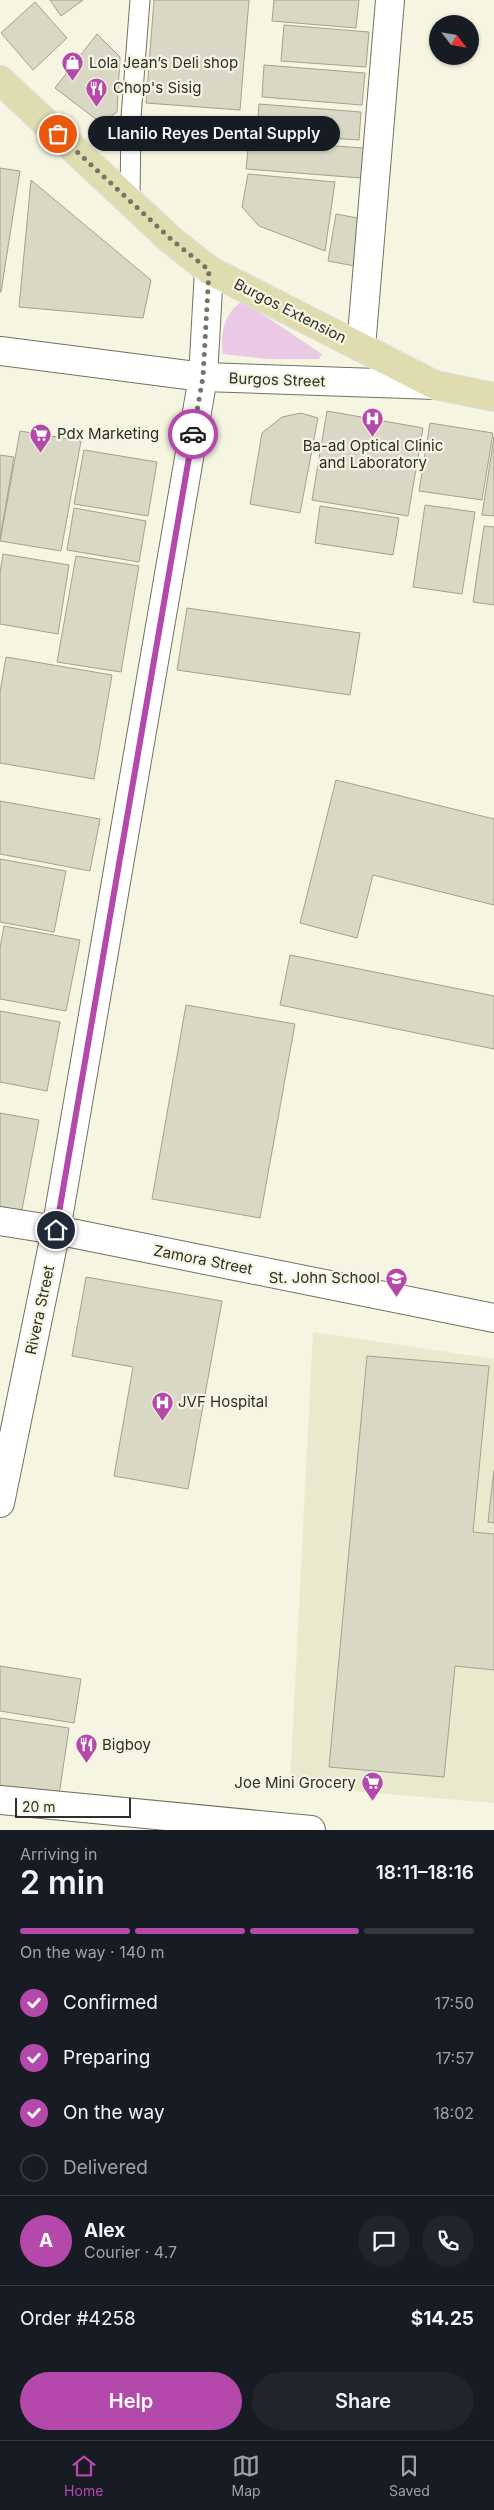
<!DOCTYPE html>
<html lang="en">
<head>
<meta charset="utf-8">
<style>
  body { margin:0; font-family:Inter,sans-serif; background:#20242c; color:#f1f3f6; height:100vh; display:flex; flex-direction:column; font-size:19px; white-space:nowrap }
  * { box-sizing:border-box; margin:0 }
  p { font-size:16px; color:#9ea1a6 }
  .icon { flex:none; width:28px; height:28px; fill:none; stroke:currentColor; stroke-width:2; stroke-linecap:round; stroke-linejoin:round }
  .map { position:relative; height:1830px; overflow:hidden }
  .sheet { display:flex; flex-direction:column; background:#171b24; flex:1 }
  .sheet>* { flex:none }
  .needle { width:32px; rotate:121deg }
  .fabs { position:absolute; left:429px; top:15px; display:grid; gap:10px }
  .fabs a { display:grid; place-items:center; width:50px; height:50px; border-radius:50%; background:#171b24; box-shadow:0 1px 4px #0004; font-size:25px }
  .scale { position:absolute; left:15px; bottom:12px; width:116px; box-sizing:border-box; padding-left:5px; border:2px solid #2f2f28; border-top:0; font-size:14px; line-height:18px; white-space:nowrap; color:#2f2f28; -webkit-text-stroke:4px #f5f5e1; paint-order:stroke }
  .pin { position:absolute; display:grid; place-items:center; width:42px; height:42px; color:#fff; margin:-21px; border:2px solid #fff; border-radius:50%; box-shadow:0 1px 5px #0007 }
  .courier { position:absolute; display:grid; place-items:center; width:50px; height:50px; margin:-25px; border:4px solid #b449ab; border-radius:50%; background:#fff; color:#222; box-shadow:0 1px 6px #0007 }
  .bubble { position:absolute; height:35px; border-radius:18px; background:#171b24; box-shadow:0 1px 4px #0004; font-size:16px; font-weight:600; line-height:35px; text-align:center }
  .head em { font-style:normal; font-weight:600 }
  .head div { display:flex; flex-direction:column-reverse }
  .head { display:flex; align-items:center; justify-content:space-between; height:85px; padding:0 20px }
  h1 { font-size:32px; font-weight:600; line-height:38px }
  .bar { display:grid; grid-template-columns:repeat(4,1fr); gap:8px 5px; align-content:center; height:60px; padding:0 20px }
  .bar i { height:6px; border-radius:4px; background:#363941 }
  .bar .selected { background:#b449ab }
  .bar p { grid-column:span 4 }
  .line { display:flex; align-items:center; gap:12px; padding:0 20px; border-top:1px solid #363941 }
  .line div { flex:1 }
  .round { display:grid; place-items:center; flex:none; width:52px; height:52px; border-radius:26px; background:#20242c }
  ol { padding:0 20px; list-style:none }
  li { display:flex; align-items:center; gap:15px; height:55px }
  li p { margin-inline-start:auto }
  li .icon { padding:5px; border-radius:50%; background:#b449ab; color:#fff; stroke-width:4 }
  li:last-child { color:#9ea1a6 }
  li i { width:28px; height:28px; border:2px solid #363941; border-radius:50% }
  .action { display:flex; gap:10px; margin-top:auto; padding:10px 20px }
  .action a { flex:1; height:58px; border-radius:30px; background:#b449ab; color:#fff; font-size:20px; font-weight:600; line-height:58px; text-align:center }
  .action a+a { background:#20242c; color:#f1f3f6 }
  .tab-bar { display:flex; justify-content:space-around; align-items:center; height:70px; border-top:1px solid #363941; background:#171b24; font-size:14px; color:#9ea1a6 }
  .tab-bar a { display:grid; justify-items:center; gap:2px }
  .tab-bar .selected { color:#b449ab }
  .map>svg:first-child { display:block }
  .built { fill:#e9e9cd }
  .green { fill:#e9c9e4 }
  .building { fill:#d8d8c4; stroke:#a2a28f }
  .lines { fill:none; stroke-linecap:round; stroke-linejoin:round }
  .service-casing { stroke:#727260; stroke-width:21 }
  .minor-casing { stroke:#727260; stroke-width:30 }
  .tertiary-casing { stroke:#727260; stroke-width:30 }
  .primary-casing { stroke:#dededd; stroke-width:30 }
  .service { stroke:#fff; stroke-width:19 }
  .minor { stroke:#fff; stroke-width:28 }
  .tertiary { stroke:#fff; stroke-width:28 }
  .primary { stroke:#dfddb0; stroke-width:28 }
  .done { stroke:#747469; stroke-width:5; stroke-dasharray:0 9 }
  .route { stroke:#b449ab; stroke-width:6 }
  .labels { text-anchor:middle; stroke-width:4.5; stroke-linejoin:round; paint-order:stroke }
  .poi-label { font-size:15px; fill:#2f2f28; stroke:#f5f5e1; text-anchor:start }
  .street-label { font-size:15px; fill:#2f2f28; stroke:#f5f5e1 }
</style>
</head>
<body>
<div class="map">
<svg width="494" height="1830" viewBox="0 0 494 1830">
  <rect width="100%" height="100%" fill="#f5f5e1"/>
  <!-- built -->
  <polygon class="built" points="313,1332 494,1359 494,1803 290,1786"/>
  <!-- green -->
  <path class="green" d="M243 301 322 354 319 359H268L223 354C220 334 224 312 243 301Z"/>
  <!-- building -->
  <g class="building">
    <polygon points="50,0 83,0 61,16"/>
    <polygon points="154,0 249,0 240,110 146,103"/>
    <polygon points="274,0 359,0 356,28 272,21"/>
    <polygon points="35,2 67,38 33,70 1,33"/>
    <polygon points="284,25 369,32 366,67 281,61"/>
    <polygon points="97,34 120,57 117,112 101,123 55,88"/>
    <polygon points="264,65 365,73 362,105 262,97"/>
    <polygon points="259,104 361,112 359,140 257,133"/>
    <polygon points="249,140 364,148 361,178 246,169"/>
    <polygon points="0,168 20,171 1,292 0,292"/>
    <polygon points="248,174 335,182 325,251 259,226 242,207"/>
    <polygon points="31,180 151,280 143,318 19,307"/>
    <polygon points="336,214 363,219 355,266 328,261"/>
    <polygon points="327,411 423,428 408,516 312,500"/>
    <polygon points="301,413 318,418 300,513 250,504 262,433 282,417"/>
    <polygon points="430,423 493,433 482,500 419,491"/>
    <polygon points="20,431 81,441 61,551 0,541"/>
    <polygon points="494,437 494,516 482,515"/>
    <polygon points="84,450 157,462 148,516 74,504"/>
    <polygon points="0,455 14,457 0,539"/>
    <polygon points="425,505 475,512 462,594 413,587"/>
    <polygon points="320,506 399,518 393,555 315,543"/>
    <polygon points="74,508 146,521 139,562 67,550"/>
    <polygon points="484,526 494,527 494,605 473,602"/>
    <polygon points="3,554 69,565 58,634 0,624 0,573"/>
    <polygon points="76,556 139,566 121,672 57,662"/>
    <polygon points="187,608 360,633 350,695 177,670"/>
    <polygon points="6,657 112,675 94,779 0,763 0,692"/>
    <polygon points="336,780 494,819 494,905 373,875 357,938 300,923"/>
    <polygon points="0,801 100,819 90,871 0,854"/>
    <polygon points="0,859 66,871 54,932 0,922"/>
    <polygon points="4,926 80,940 66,1011 0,999 0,948"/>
    <polygon points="290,955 494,996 494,1049 280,1005"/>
    <polygon points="186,1005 295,1024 260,1218 152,1199"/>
    <polygon points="0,1011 60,1022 47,1091 0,1082"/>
    <polygon points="0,1113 39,1120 21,1215 0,1212"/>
    <polygon points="86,1277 222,1301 188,1489 114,1476 133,1367 72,1356"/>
    <polygon points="367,1356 489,1366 473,1532 494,1534 494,1670 455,1666 444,1777 329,1767"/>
    <polygon points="494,1470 494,1523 488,1522"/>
    <polygon points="0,1666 81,1679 74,1723 0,1711"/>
    <polygon points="0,1718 69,1728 59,1795 0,1786"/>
  </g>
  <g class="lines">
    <defs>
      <polyline id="service" points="130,201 131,117 140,0"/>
      <g id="minor">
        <polyline points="361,347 390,0"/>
        <polyline points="0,1221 56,1230 494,1318"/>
        <polyline points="0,1503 56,1230 203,377 209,270"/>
        <polyline points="0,1800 311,1830"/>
      </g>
      <polyline id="tertiary" points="0,351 203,377 435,385"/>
      <polyline id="primary" points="0,80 171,240 209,270 435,385 494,397"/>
    </defs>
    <!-- service casing -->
    <use href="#service" class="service-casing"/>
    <!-- minor casing -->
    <use href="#minor" class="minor-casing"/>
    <!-- tertiary casing -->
    <use href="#tertiary" class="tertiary-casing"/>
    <!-- primary casing -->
    <use href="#primary" class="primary-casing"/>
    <!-- service -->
    <use href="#service" class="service"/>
    <!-- minor -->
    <use href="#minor" class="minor"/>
    <!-- tertiary -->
    <use href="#tertiary" class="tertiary"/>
    <!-- primary -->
    <use href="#primary" class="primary"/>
  </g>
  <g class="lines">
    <!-- done -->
    <polyline class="done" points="58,134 172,240 209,270 203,377 193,434"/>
    <!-- route -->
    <polyline class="route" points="56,1230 193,434"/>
  </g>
  <!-- icons -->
  <defs>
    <symbol id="shop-pin" viewBox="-11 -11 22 30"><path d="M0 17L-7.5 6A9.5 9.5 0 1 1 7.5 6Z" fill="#b449ab" stroke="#f5f5e1"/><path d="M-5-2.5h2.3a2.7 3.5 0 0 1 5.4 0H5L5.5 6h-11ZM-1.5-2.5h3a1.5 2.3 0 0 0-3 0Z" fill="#fff"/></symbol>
    <symbol id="restaurant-pin" viewBox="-11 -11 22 30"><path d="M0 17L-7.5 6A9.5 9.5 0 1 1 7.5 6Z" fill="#b449ab" stroke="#f5f5e1"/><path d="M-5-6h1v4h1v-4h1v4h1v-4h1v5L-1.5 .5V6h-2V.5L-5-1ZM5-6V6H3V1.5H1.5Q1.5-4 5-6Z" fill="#fff"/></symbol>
    <symbol id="hospital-pin" viewBox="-11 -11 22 30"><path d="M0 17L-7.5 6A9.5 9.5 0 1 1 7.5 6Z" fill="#b449ab" stroke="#f5f5e1"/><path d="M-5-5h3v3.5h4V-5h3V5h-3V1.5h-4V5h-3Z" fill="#fff"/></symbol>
    <symbol id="supermarket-pin" viewBox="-11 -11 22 30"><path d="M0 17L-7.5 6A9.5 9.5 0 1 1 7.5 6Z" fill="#b449ab" stroke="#f5f5e1"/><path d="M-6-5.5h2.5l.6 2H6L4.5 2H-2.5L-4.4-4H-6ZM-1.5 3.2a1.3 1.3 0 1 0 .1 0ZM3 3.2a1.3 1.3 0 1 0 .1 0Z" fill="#fff"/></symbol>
    <symbol id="school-pin" viewBox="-11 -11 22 30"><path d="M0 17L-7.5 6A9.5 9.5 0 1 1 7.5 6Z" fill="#b449ab" stroke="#f5f5e1"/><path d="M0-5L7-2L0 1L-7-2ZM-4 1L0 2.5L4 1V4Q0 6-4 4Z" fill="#fff"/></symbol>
  </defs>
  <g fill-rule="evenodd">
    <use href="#shop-pin" x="60" y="50" width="25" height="34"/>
    <use href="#restaurant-pin" x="84" y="76" width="25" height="34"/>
    <use href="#hospital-pin" x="360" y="406" width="25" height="34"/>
    <use href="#supermarket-pin" x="28" y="422" width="25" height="34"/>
    <use href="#school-pin" x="384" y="1266" width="25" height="34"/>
    <use href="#hospital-pin" x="150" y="1390" width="25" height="34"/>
    <use href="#restaurant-pin" x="74" y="1732" width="25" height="34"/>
    <use href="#supermarket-pin" x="360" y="1770" width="25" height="34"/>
  </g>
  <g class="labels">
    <!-- poi labels -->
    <g class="poi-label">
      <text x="89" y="68">Lola Jean’s Deli shop</text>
      <text x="113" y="93">Chop's Sisig</text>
      <text x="57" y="439">Pdx Marketing</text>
      <text x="373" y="451" text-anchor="middle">Ba-ad Optical Clinic<tspan x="373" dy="17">and Laboratory</tspan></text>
      <text x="380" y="1283" text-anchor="end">St. John School</text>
      <text x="178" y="1407">JVF Hospital</text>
      <text x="102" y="1750">Bigboy</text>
      <text x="356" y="1788" text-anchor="end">Joe Mini Grocery</text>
    </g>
    <!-- street labels -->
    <g class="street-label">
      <text transform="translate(290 311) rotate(27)" y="5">Burgos Extension</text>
      <text transform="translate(277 380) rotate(2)" y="5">Burgos Street</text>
      <text transform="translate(203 1260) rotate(11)" y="5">Zamora Street</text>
      <text transform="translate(40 1310) rotate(-78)" y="5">Rivera Street</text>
    </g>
  </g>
</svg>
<div class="fabs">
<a><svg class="needle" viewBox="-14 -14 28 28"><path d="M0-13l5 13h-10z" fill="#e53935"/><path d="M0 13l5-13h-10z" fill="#9ea1a6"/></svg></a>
</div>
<div class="scale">20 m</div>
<div class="pin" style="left:58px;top:134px;background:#ea580c"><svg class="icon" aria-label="bag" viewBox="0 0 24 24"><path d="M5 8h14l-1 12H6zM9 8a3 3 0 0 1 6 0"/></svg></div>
<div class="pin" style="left:56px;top:1230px;background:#1f2937"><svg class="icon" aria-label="home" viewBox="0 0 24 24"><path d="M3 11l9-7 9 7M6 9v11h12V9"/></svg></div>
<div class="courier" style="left:193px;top:434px"><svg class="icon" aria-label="car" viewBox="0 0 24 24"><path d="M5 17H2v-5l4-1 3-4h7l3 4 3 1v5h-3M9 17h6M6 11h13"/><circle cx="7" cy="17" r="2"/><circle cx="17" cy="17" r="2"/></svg></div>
<div class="bubble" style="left:88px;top:116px;width:252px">Llanilo Reyes Dental Supply</div>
</div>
<section class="sheet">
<div class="head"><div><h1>2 min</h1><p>Arriving in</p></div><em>18:11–18:16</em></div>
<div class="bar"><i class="selected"></i><i class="selected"></i><i class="selected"></i><i></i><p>On the way · 140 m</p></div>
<ol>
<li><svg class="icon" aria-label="check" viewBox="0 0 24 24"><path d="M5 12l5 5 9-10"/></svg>Confirmed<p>17:50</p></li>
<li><svg class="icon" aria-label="check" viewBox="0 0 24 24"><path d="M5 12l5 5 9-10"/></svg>Preparing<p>17:57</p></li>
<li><svg class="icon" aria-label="check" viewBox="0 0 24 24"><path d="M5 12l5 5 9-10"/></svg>On the way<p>18:02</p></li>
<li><i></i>Delivered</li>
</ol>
<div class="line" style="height:90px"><b class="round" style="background:#b449ab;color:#fff">A</b><div><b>Alex</b><p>Courier · 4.7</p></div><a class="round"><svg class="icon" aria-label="chat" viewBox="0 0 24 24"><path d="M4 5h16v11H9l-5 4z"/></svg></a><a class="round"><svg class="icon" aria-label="phone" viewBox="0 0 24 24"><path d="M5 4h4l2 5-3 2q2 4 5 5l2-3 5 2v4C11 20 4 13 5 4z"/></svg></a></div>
<div class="line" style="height:65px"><div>Order #4258</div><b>$14.25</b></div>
<div class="action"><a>Help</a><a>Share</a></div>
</section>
<nav class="tab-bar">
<a class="selected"><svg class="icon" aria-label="home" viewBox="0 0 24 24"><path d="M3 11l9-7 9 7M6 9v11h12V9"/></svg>Home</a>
<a><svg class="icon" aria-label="map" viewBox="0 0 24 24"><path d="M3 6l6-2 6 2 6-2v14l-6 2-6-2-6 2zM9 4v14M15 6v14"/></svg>Map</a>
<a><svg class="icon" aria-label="saved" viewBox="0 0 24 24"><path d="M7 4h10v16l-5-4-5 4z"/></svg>Saved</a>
</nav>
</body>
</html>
